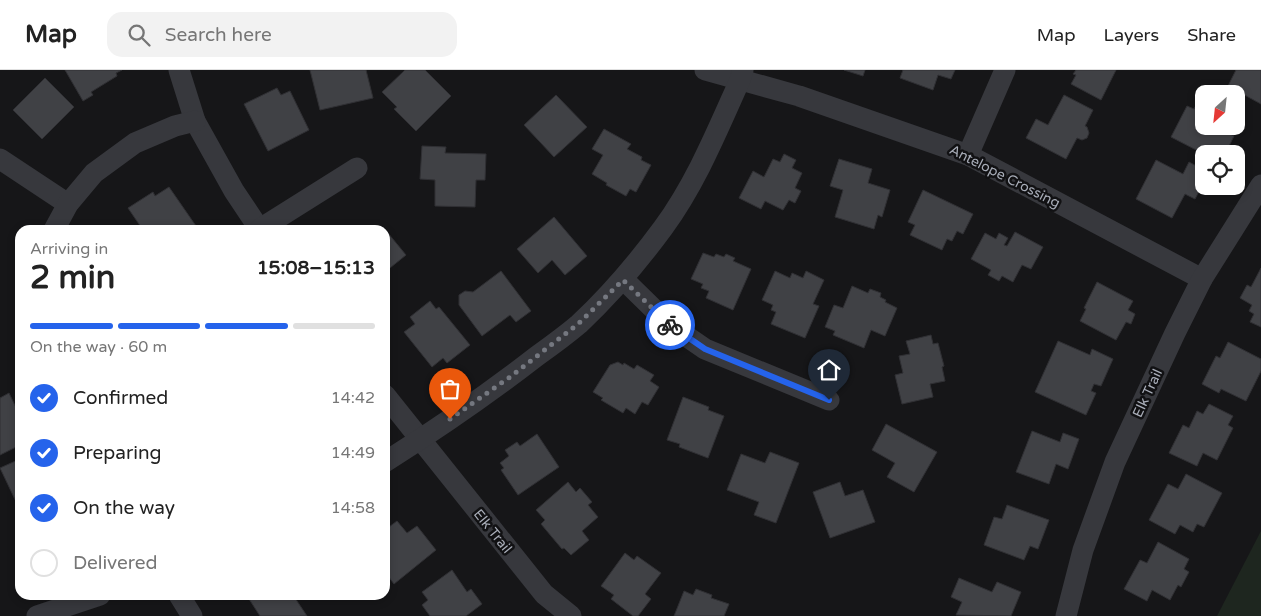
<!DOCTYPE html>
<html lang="en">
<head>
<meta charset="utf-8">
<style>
  body { margin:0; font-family:"Varela Round",sans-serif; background:#f2f2f2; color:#222; height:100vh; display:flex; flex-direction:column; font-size:19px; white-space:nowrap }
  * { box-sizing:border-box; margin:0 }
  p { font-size:16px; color:#767676 }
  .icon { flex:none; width:28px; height:28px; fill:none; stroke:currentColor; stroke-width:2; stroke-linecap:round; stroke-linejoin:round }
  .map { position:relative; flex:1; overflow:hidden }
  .side { position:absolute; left:15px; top:155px; width:375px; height:375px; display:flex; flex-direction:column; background:#fff; border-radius:15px; box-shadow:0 2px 8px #0003 }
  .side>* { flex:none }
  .needle { width:32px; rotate:207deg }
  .fabs { position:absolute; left:1195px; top:15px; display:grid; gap:10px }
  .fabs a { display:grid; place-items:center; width:50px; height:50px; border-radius:10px; background:#fff; box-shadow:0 2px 8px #0003; font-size:25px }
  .pin { position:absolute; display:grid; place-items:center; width:42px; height:42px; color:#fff; margin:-51px -21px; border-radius:50% 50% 50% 0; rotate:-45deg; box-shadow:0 0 5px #0007 }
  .pin .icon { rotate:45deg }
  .courier { position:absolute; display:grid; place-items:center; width:50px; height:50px; margin:-25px; border:4px solid #2563eb; border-radius:50%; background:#fff; color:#222; box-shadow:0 1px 6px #0007 }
  .headline em { font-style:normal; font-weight:700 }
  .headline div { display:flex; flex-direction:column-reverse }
  .headline { display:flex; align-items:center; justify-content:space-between; height:85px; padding:0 15px }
  h1 { font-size:32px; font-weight:700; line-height:38px }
  .bar { display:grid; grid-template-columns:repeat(4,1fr); gap:8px 5px; align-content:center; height:60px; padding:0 15px }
  .bar i { height:6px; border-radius:4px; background:#e0e0e0 }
  .bar .current { background:#2563eb }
  .bar p { grid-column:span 4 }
  ol { padding:0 15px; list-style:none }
  li { display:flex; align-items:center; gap:15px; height:55px }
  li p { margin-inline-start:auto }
  li .icon { padding:5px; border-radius:50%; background:#2563eb; color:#fff; stroke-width:4 }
  li:last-child { color:#767676 }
  li i { width:28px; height:28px; border:2px solid #e0e0e0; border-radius:50% }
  header { display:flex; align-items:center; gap:30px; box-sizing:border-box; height:70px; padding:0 25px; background:#fff; border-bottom:1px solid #e0e0e0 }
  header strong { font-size:24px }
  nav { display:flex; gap:28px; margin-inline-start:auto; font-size:18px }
  .search { width:350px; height:45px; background:#f2f2f2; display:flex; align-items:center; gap:12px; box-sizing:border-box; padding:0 18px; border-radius:15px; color:#767676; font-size:19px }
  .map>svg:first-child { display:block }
  .green { fill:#1e261f }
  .building { fill:#404145; stroke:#303034 }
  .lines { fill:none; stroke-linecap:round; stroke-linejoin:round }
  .street { stroke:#37383d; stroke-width:21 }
  .done { stroke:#757880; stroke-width:5; stroke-dasharray:0 9 }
  .route { stroke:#2563eb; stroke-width:6 }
  .labels { text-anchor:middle; stroke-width:5; stroke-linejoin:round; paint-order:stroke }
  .street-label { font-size:14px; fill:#a8adb8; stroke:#111113 }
</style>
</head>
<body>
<header>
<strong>Map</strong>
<div class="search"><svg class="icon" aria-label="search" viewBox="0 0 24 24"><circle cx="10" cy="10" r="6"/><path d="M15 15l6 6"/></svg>Search here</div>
<nav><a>Map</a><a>Layers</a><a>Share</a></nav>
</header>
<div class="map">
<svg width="1261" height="546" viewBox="0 0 1261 546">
  <rect width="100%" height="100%" fill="#161618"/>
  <!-- green -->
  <polygon class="green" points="1261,461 1261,546 1217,546"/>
  <!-- building -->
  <g class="building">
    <polygon points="65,0 122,0 116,3 117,6 91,22 93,25 83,31"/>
    <polygon points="310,0 366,0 373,28 320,40"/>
    <polygon points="405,0 425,0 451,26 416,61 394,39 397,37 382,22"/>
    <polygon points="844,0 865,0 863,6"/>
    <polygon points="903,0 955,0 951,9 938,5 933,20 900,8"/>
    <polygon points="1076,0 1116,0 1101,30 1071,14 1076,5 1073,4"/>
    <polygon points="1236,0 1261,0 1261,34 1228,16"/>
    <polygon points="45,8 74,37 42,69 13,40"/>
    <polygon points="277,18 281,25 290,21 309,60 268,81 244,34"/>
    <polygon points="1203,22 1206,24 1204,24 1204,56 1221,56 1219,59 1234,66 1225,84 1204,84 1171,67 1187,36 1194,39"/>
    <polygon points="556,25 587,57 554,87 524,55"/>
    <polygon points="1064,25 1093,40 1085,56 1087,57 1089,63 1087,68 1082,70 1077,68 1066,89 1026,68 1036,49 1048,55"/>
    <polygon points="604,59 631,74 627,79 642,87 641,90 651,95 636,122 630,119 626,126 606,115 607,113 592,104 603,85 592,79"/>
    <polygon points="422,76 446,77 445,83 486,84 485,110 476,110 475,137 435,136 435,110 420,109"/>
    <polygon points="784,84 796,90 792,98 802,103 795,118 801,121 795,133 789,130 783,140 765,131 761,139 739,128 753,101 764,107 773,89 780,92"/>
    <polygon points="839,89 872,99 868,113 890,120 882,147 878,145 874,159 835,147 843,120 830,116"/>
    <polygon points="1156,90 1183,104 1189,92 1204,100 1204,112 1195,129 1185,124 1172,148 1136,129"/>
    <polygon points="169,117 196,156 190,160 143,160 128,138 153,122 155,126"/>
    <polygon points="923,120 973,144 963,164 957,161 952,171 947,169 942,180 910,165 915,155 908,152"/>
    <polygon points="554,147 587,186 565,205 552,190 538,203 517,179"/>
    <polygon points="383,157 406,185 385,202 385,160 380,160"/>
    <polygon points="1015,162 1043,177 1031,199 1022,195 1013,212 1002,206 999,211 988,205 991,200 971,189 985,163 996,169 999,163 1008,168 1004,175 1007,176"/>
    <polygon points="703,183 714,187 716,184 724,187 726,184 735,188 733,191 751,199 733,240 706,228 709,221 701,218 703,214 691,209"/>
    <polygon points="1261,198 1261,257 1250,252 1254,244 1249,241 1252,235 1240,228 1247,215 1251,217"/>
    <polygon points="501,201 531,241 516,252 510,245 482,266 459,235 459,225 465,221 473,222"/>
    <polygon points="775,201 790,208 792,203 803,208 806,201 824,210 813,234 819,236 805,268 771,254 776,242 771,240 773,235 762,230"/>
    <polygon points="1097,212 1133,231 1128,240 1135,244 1131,254 1126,252 1116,270 1080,251 1086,239 1084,238"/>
    <polygon points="852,216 868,223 870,219 881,223 880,227 886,230 885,232 897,238 885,266 871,260 864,278 833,265 835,261 825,257 834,235 843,238"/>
    <polygon points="430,231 436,239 439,237 470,275 447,293 443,288 432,297 404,262 415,254 410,247"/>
    <polygon points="931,265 933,274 938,273 944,296 942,297 945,311 930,314 933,327 902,334 895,305 903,303 899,286 910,284 906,271"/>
    <polygon points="1058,271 1090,285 1092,279 1113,289 1101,316 1094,314 1091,321 1096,323 1086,345 1035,322"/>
    <polygon points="1228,272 1261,289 1261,301 1246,331 1221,319 1219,323 1202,314 1216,286 1220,288"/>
    <polygon points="618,292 623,295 624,293 634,299 637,295 654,305 650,311 659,317 648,335 642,332 635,344 626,338 623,343 601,330 603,328 593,322 610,295"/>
    <polygon points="9,323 20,346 20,375 0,385 0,328"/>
    <polygon points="683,327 709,337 708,340 724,346 708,388 679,377 680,374 667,370"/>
    <polygon points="1209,334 1233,346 1228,355 1233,358 1217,390 1203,383 1197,396 1169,383 1183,355 1189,358 1197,341 1203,344"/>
    <polygon points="886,354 937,382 914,422 887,407 895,393 872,380"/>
    <polygon points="1032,361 1060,372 1063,363 1079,369 1068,399 1056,394 1049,414 1016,402"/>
    <polygon points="537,364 559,397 518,425 501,400 504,398 500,393 509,386 505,380 517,372 520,376"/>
    <polygon points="770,382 799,393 776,453 754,445 759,432 727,420 741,384 765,393"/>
    <polygon points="20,389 20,437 19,438 0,398"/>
    <polygon points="1186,404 1222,423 1204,457 1197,454 1193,462 1180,455 1175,464 1149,450 1168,414 1178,419"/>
    <polygon points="568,412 576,422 580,418 592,432 588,435 598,447 582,461 589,470 571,485 564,478 562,479 541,454 545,450 536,440"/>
    <polygon points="840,412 845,426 863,420 875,452 830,468 813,422"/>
    <polygon points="1007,435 1049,450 1038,479 1030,476 1024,490 984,475 994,447 1002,449"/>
    <polygon points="397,451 407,463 417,456 436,480 394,514 385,502 385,460"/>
    <polygon points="1158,472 1189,489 1184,499 1189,502 1181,517 1178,515 1170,530 1152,520 1147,531 1124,519 1140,490 1147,493"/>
    <polygon points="625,483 634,490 637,486 661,503 645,524 651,529 638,546 633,546 611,529 614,525 601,516"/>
    <polygon points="452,500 467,522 471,519 482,534 466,546 430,546 422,535 428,530 422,522"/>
    <polygon points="959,508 992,522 997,512 1021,522 1011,546 956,545 962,532 951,527"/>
    <polygon points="696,519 712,525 711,528 729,534 724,546 674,546 684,521 693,525"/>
    <polygon points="255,525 293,525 307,546 260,546 249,529"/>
  </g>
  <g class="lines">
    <!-- street -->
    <g class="street">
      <polyline points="179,0 195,51 234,121 260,160"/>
      <polyline points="705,0 799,26 968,85 1202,209"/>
      <polyline points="968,85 1005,0"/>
      <polyline points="0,89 68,134"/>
      <polyline points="260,159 357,98"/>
      <polyline points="54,160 68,134 94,103 135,73 175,56 195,51"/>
      <polyline points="623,209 670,255 705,279 829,330"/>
      <polyline points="385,325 544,524 571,546"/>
      <path d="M385 392C437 359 488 324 537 286 551 276 566 265 579 254 610 225 638 192 663 158 696 113 717 61 740 10L743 0"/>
      <polyline points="179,525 192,546"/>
      <polyline points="37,546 100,525"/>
      <polyline points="1066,546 1083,480 1115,392 1175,263 1202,209 1261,115"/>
    </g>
  </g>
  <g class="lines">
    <!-- done -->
    <polyline class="done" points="450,349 510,307 578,254 623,210 670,255"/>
    <!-- route -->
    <polyline class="route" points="670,255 705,279 829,330"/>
  </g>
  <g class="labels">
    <!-- street labels -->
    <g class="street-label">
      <text transform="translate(1005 106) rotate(27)" y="5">Antelope Crossing</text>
      <text transform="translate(1147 323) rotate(-65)" y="5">Elk Trail</text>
      <text transform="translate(493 461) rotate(51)" y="5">Elk Trail</text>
    </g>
  </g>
</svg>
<div class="fabs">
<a><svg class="needle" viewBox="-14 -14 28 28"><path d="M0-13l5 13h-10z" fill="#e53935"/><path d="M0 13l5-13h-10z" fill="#767676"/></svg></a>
<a><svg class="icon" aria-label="locate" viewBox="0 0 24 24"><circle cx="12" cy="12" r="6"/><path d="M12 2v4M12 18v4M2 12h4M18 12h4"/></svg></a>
</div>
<div class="pin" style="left:450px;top:349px;background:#ea580c"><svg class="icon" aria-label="bag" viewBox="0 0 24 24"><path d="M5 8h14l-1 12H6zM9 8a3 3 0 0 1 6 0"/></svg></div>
<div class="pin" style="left:829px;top:330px;background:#1f2937"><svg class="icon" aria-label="home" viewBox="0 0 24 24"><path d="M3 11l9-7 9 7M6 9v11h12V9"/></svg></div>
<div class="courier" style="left:670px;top:255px"><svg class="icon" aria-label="bike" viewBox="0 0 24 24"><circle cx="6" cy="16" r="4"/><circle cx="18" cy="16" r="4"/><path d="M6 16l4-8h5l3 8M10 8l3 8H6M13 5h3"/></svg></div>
<section class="side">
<div class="headline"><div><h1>2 min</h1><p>Arriving in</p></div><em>15:08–15:13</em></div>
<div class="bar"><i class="current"></i><i class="current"></i><i class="current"></i><i></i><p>On the way · 60 m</p></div>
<ol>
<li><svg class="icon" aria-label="check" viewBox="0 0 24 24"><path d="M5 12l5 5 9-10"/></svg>Confirmed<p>14:42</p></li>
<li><svg class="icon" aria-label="check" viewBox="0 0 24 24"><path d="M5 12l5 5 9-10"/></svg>Preparing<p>14:49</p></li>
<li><svg class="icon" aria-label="check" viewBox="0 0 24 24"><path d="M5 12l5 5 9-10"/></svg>On the way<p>14:58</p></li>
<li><i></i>Delivered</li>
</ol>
</section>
</div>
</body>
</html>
